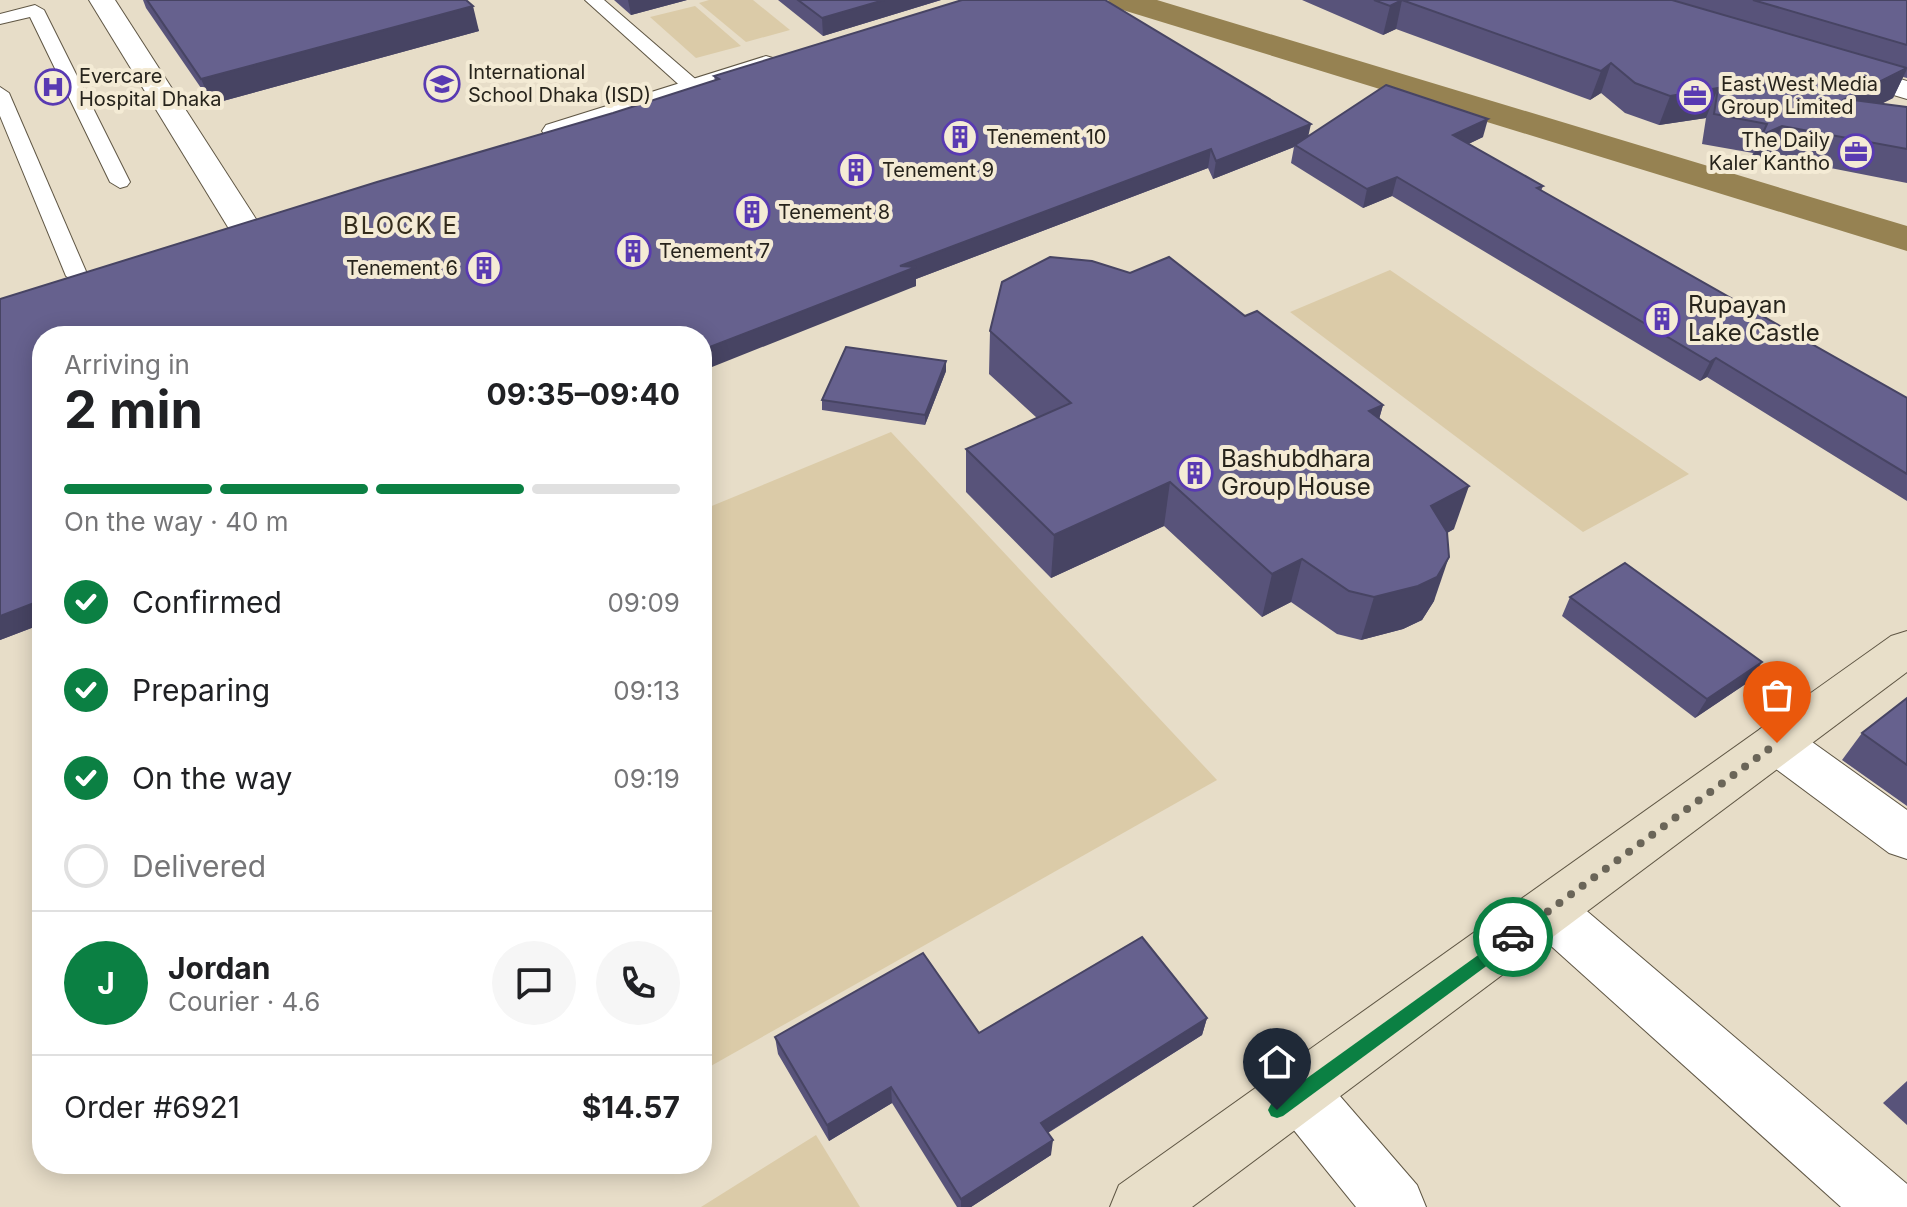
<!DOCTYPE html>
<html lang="en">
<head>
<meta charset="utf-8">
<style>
  body { margin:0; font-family:Inter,sans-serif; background:#f6f6f6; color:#202124; height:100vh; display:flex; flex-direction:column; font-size:30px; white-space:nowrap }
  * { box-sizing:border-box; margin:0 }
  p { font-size:26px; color:#757577 }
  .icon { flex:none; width:44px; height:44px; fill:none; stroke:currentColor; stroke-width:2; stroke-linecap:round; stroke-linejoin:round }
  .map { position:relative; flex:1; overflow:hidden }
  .drawer { position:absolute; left:32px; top:326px; width:680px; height:848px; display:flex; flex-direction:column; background:#fff; border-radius:32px; box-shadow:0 4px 20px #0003 }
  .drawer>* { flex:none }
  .pin { position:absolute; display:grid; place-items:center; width:68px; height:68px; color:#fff; margin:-82px -34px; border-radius:50% 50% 50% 0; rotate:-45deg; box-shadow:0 0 8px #0007 }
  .pin .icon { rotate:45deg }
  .courier { position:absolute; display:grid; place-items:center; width:80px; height:80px; margin:-40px; border:6px solid #0b8043; border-radius:50%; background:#fff; color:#222; box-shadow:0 2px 10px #0007 }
  .headline em { font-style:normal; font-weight:700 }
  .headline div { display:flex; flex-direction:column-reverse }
  .headline { display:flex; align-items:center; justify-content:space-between; height:136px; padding:0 32px }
  h1 { font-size:52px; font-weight:700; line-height:60px }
  .bar { display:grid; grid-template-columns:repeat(4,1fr); gap:12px 8px; align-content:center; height:96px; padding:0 32px }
  .bar i { height:10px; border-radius:6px; background:#e0e0e0 }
  .bar .selected { background:#0b8043 }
  .bar p { grid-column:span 4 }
  .line { display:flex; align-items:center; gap:20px; padding:0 32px; border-top:2px solid #e0e0e0 }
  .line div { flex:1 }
  .round { display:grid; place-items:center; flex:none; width:84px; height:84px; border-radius:42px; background:#f6f6f6 }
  ol { padding:0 32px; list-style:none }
  li { display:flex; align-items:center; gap:24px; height:88px }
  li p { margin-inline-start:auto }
  li .icon { padding:8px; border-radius:50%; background:#0b8043; color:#fff; stroke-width:4 }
  li:last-child { color:#757577 }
  li i { width:44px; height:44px; border:4px solid #e0e0e0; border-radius:50% }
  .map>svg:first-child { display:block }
  .green { fill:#dbcba8 }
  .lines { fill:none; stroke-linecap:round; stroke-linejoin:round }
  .canal { fill:#968252; fill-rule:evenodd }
  .lane-casing { stroke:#5f5644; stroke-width:2 }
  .street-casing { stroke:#5f5644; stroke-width:2 }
  .secondary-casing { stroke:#5f5644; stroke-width:2 }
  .lane { fill:#fff; fill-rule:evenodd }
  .street { fill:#fff; fill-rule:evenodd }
  .secondary { fill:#e8dfc9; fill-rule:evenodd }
  .wall { fill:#58537a }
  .shaded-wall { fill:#474463 }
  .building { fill:#66618e; stroke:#474463; stroke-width:2; fill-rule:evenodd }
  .route { fill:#0b8043 }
  .done { stroke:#6a6558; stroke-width:8; stroke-dasharray:0 14.4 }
  .labels { text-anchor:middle; stroke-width:8; stroke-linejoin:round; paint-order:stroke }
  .far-poi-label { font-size:20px; fill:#27241c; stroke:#f4ebd5; text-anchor:start }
  .far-quarter-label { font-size:24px; letter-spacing:2px; fill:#342c1b; stroke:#f4ebd5 }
  .poi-label { font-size:24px; fill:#27241c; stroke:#f4ebd5; text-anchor:start }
</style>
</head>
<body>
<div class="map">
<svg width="1907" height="1207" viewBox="0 0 1907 1207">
  <rect width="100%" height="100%" fill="#e7ddc8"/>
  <!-- green -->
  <g class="green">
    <polygon points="709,0 753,0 790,30 746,42 699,3"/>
    <polygon points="695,6 741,46 696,58 650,17"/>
    <polygon points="1390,270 1689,474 1583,532 1290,312"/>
    <polygon points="891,432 1217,780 702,1071 702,510"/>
    <polygon points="816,1135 860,1207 701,1207"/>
  </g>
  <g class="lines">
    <!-- canal -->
    <polygon class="canal" points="1108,0 1157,0 1907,226 1907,251 1113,7"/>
    <defs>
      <g id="lane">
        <polygon points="585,0 604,0 700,83 702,87 700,91 686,91"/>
        <polygon points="35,5 44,10 130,182 127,186 120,188 110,182 30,17 0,24 0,14"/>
        <polygon points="0,87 9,93 88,276 85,281 77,283 66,276 0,116"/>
      </g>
      <g id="street">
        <polygon points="89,0 115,0 263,230 258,237 246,240 234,237"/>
        <polygon points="766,56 776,59 780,65 776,71 568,137 557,140 546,137 542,131 546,125"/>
        <polygon points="1840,61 1907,81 1907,99 1830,76 1826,70 1830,64"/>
        <polygon points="1777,724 1794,729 1907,810 1907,859 1889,853 1760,757 1753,743 1760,729"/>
        <polygon points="1549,888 1568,895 1907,1184 1907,1207 1841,1207 1530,927 1523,911 1530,895"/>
        <polygon points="1300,1065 1320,1073 1417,1185 1426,1207 1356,1207 1280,1113 1271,1093 1280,1073"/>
      </g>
      <polygon id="secondary" points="1907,631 1907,672 1192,1207 1110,1207 1119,1185 1891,636"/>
    </defs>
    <!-- lane casing -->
    <use href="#lane" class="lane-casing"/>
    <!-- street casing -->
    <use href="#street" class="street-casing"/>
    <!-- secondary casing -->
    <use href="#secondary" class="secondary-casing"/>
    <!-- lane -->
    <use href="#lane" class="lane"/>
    <!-- street -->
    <use href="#street" class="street"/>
    <!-- secondary -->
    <use href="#secondary" class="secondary"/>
  </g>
  <!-- wall -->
  <g class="wall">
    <polygon points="143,0 466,0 479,31 212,104 146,8"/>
    <polygon points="614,0 687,0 631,15"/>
    <polygon points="778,0 941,0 823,36"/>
    <polygon points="1302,0 1907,0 1907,78 1903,77 1893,98 1881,104 1907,107 1907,183 1769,156 1749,165 1753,153 1702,144 1706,118 1659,125 1625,113 1601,93 1590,100 1396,29 1383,35"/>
    <polygon points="714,76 1308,136 1483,137 1468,144 1543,186 1541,191 1907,398 1907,501 1707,377 1700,381 1392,196 1363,208 1291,163 1294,147 1213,179 1208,168 916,279 916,286 702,336 42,624 0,640 0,299 613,113 715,81"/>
    <polygon points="1245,316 1383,405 1379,419 1454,529 1447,533 1434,601 1422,620 1403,629 1361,640 1337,634 1291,602 1262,617 1164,526 1051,578 966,492 966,449 1037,418 989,374 990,331"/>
    <polygon points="946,371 925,425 822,410 822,400"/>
    <polygon points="1570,597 1750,681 1695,718 1562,616"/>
    <polygon points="1907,698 1907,806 1842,760 1862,733"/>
    <polygon points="1207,1018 1202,1035 1048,1133 1051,1155 971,1207 957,1207 892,1103 829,1141 778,1054 775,1037 979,1033"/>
    <polygon points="1907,1081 1907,1125 1883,1103"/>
  </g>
  <!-- shaded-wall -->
  <g class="shaded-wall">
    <polygon points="628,0 687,0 631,15"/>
    <polygon points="884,0 941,0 823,36 822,18"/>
    <polygon points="1402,0 1396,29 1383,35 1390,6"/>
    <polygon points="473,6 479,31 212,104 201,79"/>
    <polygon points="1611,63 1601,93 1590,100 1601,71"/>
    <polygon points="1907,69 1893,98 1831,129 1845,99"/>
    <polygon points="1784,78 1770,108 1738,85"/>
    <polygon points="1718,88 1706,118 1659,125 1670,96"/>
    <polygon points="1488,119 1483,137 1448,154 1453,135"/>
    <polygon points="1311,124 1307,142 1295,145 1294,147 1213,179 1216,161"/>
    <polygon points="1782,126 1769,156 1749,165 1762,135"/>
    <polygon points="1211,149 1208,168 916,279 916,286 702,371 702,350 900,266"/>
    <polygon points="1397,177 1392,196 1363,208 1367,189"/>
    <polygon points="1716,358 1707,377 1700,381 1710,362"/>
    <polygon points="946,361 946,371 925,425 925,415"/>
    <polygon points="1383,405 1371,448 1369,411"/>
    <polygon points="1170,482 1164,526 1051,578 1054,535"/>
    <polygon points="1469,486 1454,529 1417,550 1431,506"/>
    <polygon points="1449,557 1434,601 1422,620 1403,629 1361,640 1374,597"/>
    <polygon points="1302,559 1291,602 1262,617 1272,574"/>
    <polygon points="42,600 42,624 0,640 0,616"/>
    <polygon points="1762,662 1750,681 1695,718 1707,699"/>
    <polygon points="1207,1018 1202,1035 1039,1138 1041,1123"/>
    <polygon points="891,1087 892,1103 829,1141 827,1125"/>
    <polygon points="1053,1140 1051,1155 971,1207 961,1207 961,1199"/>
  </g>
  <!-- building -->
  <g class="building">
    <polygon points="147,0 466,0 473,6 201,79"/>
    <polygon points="798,0 884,0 822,18"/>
    <polygon points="962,0 1105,0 1311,124 1216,161 1211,149 900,266 916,267 702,350 702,336 42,336 42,600 0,616 0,299 377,182 613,113 719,79 714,76"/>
    <path d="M1374 0H1672L1907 68 1845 99 1907 107V149L1782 126 1762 135 1767 124 1714 114 1718 88 1670 96 1635 83 1611 63 1601 71 1402 0 1390 6ZM1784 78 1779 91 1738 85Z"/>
    <polygon points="1753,0 1907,0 1907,45"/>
    <polygon points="1386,85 1488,119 1453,135 1543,186 1537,188 1907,398 1907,474 1716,358 1710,362 1397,177 1367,189 1295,145"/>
    <polygon points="1050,257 1092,261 1130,273 1169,257 1245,316 1257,311 1383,405 1369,411 1469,486 1431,506 1447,532 1449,557 1437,577 1418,586 1374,597 1349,591 1302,559 1272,574 1170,482 1054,535 966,449 1071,403 990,331 1002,282"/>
    <polygon points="846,347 946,361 925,415 822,400"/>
    <polygon points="1625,563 1762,662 1707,699 1570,597"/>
    <polygon points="1907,698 1907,765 1862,733"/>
    <polygon points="1142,937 1207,1018 1041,1123 1053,1140 961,1199 891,1087 827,1125 775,1037 923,953 979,1033"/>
  </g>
  <!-- route -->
  <polygon class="route" points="1513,930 1519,932 1519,942 1283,1116 1277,1118 1271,1116 1268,1110 1271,1104"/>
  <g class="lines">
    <!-- done -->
    <polyline class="done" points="1513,937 1777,743"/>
  </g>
  <!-- icons -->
  <defs>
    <symbol id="school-ring" viewBox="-11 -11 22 22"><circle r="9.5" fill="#f4ebd5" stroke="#593ab2" stroke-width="1.5"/><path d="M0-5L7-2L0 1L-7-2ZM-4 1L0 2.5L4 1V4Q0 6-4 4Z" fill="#593ab2"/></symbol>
    <symbol id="hospital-ring" viewBox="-11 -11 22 22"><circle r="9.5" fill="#f4ebd5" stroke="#593ab2" stroke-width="1.5"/><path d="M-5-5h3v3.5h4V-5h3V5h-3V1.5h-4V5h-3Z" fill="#593ab2"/></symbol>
    <symbol id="office-ring" viewBox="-11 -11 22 22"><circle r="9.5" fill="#f4ebd5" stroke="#593ab2" stroke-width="1.5"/><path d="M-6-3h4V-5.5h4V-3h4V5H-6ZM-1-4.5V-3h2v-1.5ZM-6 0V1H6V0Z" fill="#593ab2"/></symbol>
    <symbol id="building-ring" viewBox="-11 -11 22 22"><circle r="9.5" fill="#f4ebd5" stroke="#593ab2" stroke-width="1.5"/><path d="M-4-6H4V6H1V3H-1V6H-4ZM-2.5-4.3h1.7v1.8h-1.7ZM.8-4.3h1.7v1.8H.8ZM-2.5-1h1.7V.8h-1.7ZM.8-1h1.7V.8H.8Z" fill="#593ab2"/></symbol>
  </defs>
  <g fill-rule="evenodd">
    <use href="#school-ring" x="422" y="64" width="40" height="40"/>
    <use href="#hospital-ring" x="33" y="67" width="40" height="40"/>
    <use href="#office-ring" x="1675" y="76" width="40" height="40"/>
    <use href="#building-ring" x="940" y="117" width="40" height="40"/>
    <use href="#office-ring" x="1836" y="132" width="40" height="40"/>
    <use href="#building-ring" x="836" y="150" width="40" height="40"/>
    <use href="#building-ring" x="732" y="192" width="40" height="40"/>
    <use href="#building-ring" x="613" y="231" width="40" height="40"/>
    <use href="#building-ring" x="464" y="248" width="40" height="40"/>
    <use href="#building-ring" x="1642" y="299" width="40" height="40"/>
    <use href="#building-ring" x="1175" y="453" width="40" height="40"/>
  </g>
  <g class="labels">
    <!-- far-poi labels -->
    <g class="far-poi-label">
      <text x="468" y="79">International<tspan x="468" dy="23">School Dhaka (ISD)</tspan></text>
      <text x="79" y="83">Evercare<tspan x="79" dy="23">Hospital Dhaka</tspan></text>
      <text x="1721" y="91">East West Media<tspan x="1721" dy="23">Group Limited</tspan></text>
      <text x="986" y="144">Tenement 10</text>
      <text x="1830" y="147" text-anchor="end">The Daily<tspan x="1830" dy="23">Kaler Kantho</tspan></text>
      <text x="882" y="177">Tenement 9</text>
      <text x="778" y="219">Tenement 8</text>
      <text x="659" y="258">Tenement 7</text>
      <text x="458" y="275" text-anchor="end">Tenement 6</text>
    </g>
    <!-- far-quarter labels -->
    <g class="far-quarter-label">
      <text x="401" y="234">BLOCK E</text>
    </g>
    <!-- poi labels -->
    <g class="poi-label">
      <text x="1688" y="313">Rupayan<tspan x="1688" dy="28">Lake Castle</tspan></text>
      <text x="1221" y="467">Bashubdhara<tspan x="1221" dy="28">Group House</tspan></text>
    </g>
  </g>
</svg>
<div class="pin" style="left:1777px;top:743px;background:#ea580c"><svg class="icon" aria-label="bag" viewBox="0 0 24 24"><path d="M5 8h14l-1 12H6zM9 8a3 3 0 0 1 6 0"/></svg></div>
<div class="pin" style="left:1277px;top:1110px;background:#1f2937"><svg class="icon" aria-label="home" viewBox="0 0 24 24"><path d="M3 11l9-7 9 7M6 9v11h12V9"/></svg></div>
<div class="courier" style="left:1513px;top:937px"><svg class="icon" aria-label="car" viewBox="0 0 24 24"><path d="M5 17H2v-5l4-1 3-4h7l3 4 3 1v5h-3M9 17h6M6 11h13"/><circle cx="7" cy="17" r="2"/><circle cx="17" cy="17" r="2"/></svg></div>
<section class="drawer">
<div class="headline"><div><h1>2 min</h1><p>Arriving in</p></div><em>09:35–09:40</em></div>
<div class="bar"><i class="selected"></i><i class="selected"></i><i class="selected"></i><i></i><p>On the way · 40 m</p></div>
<ol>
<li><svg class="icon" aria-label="check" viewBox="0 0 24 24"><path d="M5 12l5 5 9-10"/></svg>Confirmed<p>09:09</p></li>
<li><svg class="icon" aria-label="check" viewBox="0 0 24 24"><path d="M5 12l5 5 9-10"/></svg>Preparing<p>09:13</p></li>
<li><svg class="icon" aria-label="check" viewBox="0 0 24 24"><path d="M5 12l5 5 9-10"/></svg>On the way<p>09:19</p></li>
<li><i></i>Delivered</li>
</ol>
<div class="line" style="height:144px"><b class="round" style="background:#0b8043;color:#fff">J</b><div><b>Jordan</b><p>Courier · 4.6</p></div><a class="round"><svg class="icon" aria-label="chat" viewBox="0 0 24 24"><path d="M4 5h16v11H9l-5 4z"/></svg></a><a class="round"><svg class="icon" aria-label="phone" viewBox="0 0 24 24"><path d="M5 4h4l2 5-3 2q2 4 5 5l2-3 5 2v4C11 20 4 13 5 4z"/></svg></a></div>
<div class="line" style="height:104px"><div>Order #6921</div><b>$14.57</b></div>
</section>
</div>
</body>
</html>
